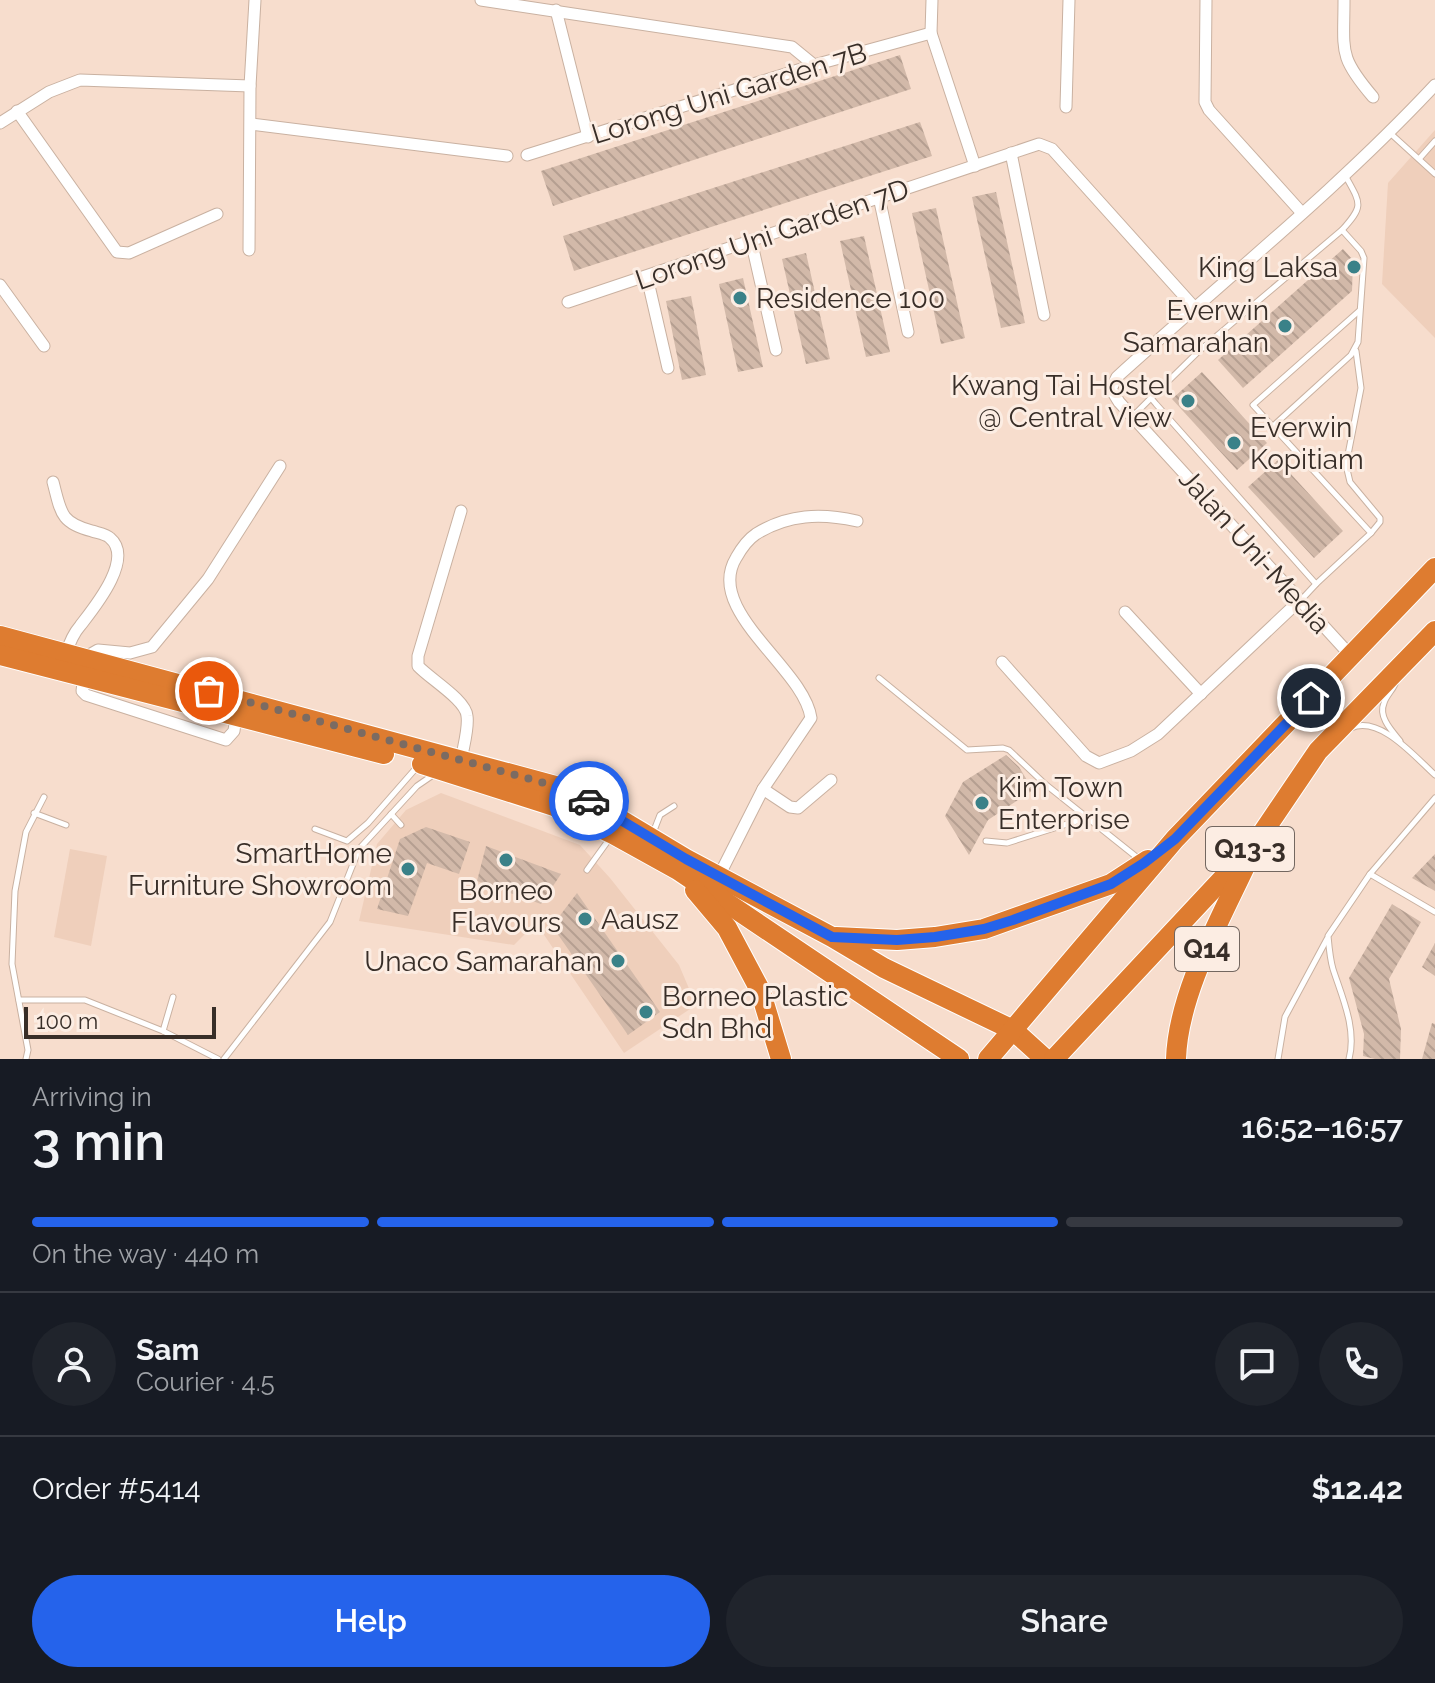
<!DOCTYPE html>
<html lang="en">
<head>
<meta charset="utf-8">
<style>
  body { margin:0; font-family:Raleway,sans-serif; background:#20242c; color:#f1f3f6; height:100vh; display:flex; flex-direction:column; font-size:30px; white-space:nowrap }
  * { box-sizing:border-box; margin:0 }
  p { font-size:26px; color:#9ea1a6 }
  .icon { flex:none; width:44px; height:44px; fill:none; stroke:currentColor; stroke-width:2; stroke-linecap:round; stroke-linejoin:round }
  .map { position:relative; height:1059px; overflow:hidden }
  .side { display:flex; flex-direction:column; background:#171b24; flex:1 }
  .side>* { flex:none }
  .scale { position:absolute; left:24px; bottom:20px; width:192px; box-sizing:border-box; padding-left:8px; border:4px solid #382e28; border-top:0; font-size:22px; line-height:28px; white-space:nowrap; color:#382e28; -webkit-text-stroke:6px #fcede3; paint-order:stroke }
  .pin { position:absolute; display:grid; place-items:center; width:68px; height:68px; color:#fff; margin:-34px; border:4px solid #fff; border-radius:50%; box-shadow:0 2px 8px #0007 }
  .courier { position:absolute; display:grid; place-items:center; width:80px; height:80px; margin:-40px; border:6px solid #2563eb; border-radius:50%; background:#fff; color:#222; box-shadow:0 2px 10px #0007 }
  .head em { font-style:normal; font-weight:600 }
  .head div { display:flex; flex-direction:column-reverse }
  .head { display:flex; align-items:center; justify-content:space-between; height:136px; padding:0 32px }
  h1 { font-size:52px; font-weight:600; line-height:60px }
  .bar { display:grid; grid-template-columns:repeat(4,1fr); gap:12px 8px; align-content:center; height:96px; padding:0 32px }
  .bar i { height:10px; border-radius:6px; background:#363941 }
  .bar .on { background:#2563eb }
  .bar p { grid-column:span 4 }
  .line { display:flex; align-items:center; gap:20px; padding:0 32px; border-top:2px solid #363941 }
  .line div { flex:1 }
  .round { display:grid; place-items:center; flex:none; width:84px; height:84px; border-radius:42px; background:#20242c }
  .button { display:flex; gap:16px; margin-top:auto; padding:16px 32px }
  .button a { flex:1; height:92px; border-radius:48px; background:#2563eb; color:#fff; font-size:32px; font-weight:600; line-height:92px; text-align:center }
  .button a+a { background:#20242c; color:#f1f3f6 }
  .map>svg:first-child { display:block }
  .built { fill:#efcfbb }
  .building { fill:url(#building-back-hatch) }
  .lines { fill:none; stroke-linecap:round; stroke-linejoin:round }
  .lane-casing { stroke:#c9b1a1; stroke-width:7 }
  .street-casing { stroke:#c9b1a1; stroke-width:13 }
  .highway-casing { stroke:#fff; stroke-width:22 }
  .lane { stroke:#fff; stroke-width:5 }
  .street { stroke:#fff; stroke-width:11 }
  .highway { stroke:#de7c30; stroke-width:20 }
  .done { stroke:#7b6b62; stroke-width:8; stroke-dasharray:0 14.4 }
  .route { stroke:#2563eb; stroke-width:10 }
  .poi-dot { fill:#3a8188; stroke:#fcede3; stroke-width:3 }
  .labels { text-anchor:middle; stroke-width:6; stroke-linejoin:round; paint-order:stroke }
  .shield { fill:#fcede3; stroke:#736760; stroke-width:2 }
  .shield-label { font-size:26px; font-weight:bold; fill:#382e28 }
  .street-label { font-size:28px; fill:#382e28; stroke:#fcede3 }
  .poi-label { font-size:28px; fill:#382e28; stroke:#fcede3; text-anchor:end }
</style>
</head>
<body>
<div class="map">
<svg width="1435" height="1059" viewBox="0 0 1435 1059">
  <defs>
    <pattern id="building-back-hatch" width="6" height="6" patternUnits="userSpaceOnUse" patternTransform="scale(2)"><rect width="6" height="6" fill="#d2b9a9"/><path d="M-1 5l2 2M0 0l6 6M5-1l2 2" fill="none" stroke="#b59f91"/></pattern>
  </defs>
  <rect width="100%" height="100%" fill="#f7ddcd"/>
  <!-- built -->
  <g class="built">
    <polygon points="1435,130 1435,338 1382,284 1388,183"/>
    <polygon points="441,793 580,845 610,878 679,965 696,1005 624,1053 536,923 514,945 359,921 377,844 406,810"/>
    <polygon points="70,849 107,856 91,946 54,937"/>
  </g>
  <!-- building -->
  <g class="building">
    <polygon points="900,55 911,89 553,206 541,171"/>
    <polygon points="920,122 932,156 574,271 563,236"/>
    <polygon points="996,192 1025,323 1001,328 972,197"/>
    <polygon points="936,208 965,338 941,344 912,213"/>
    <polygon points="864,236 890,352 866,357 840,241"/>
    <polygon points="1343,249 1353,260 1352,291 1243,388 1218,360"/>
    <polygon points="806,253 830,359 806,364 782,259"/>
    <polygon points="743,278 763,367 738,372 719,284"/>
    <polygon points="691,296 706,375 682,380 666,301"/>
    <polygon points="1202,372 1267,443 1237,470 1172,399"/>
    <polygon points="1278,460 1343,531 1314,558 1248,487"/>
    <polygon points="1006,755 1019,767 1033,790 988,820 969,855 945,816 963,782"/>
    <polygon points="426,827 470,842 459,874 427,863 408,916 377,909 400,839"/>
    <polygon points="486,846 561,874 541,904 477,881"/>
    <polygon points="1435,854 1435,891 1412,878"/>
    <polygon points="577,893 660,1012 628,1035 552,926"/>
    <polygon points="1392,904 1421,922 1389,979 1401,1029 1400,1059 1375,1059 1363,1056 1364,1034 1349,978"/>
    <polygon points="1435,943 1435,976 1422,967"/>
    <polygon points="1432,1023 1435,1024 1435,1059 1422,1059"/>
  </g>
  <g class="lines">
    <defs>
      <g id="lane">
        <polyline points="1390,133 1435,174"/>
        <polyline points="1419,159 1435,141"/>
        <polyline points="1356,351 1361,388 1346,465 1350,482 1380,518 1380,522 1371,533"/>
        <path d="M1151 398 1199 351 1342 230C1364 206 1361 204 1346 177"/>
        <polyline points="1133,416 1151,398 1156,404 1316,584 1302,599"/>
        <polyline points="1272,427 1351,355 1358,342 1364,258 1361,251 1342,230"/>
        <polyline points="1316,584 1371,533 1253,405 1359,311"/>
        <polyline points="879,678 967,750 1003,748 1009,750 1045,784 1139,859"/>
        <path d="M1395 684C1392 691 1386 696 1384 703 1378 717 1392 731 1400 741"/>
        <path d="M1351 728C1380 715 1415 757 1435 775"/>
        <polyline points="34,813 66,825"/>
        <polyline points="391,814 401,825"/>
        <polyline points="315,829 347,841 368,823 417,767"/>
        <polyline points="653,833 660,815 674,806"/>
        <polyline points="986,841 1007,843 1086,818"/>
        <polyline points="587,870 610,838"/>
        <polyline points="1370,874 1435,912"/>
        <polyline points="19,1000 85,1000 163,1031 218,1059"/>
        <polyline points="163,1031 173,997"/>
        <polyline points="26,1059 28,1050 12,964 15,891 26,832 44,797"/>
        <polyline points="224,1059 330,922 359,849 417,786 433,775"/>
        <polyline points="1278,1059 1285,1017 1327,939"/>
        <path d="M1349 1059C1357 1029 1342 997 1333 969 1330 959 1329 947 1328 936L1370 874 1435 798"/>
      </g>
      <g id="street">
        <polyline points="481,0 792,47 814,65"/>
        <polyline points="932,0 931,33 975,166"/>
        <polyline points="1206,0 1205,102 1209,110 1302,213"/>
        <path d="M1344 0C1344 52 1338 56 1373 97"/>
        <polyline points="556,10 588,137"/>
        <polyline points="1066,107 1069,0"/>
        <polyline points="17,111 117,252 129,253 217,214"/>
        <polyline points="0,123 49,92 80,80 250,86"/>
        <polyline points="251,124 507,156"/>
        <polyline points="1011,153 1044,315"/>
        <polyline points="527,155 814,65 931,33"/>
        <polyline points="879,197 908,332"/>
        <polyline points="751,240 776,350"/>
        <polyline points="249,250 250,86 255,0"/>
        <polyline points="647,277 668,368"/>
        <polyline points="0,285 44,346"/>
        <polyline points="568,302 1039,144 1052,149 1194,307"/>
        <path d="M53 482C61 512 60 523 92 531 98 533 106 534 110 538 135 559 93 609 80 626 73 634 69 644 66 654"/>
        <polyline points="1125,612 1201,694"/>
        <path d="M1351 656 1119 402 1111 389 1117 377C1224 280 1337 190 1435 85"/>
        <polyline points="89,661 91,654 98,650 130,653 152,647 208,579 280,466"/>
        <polyline points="1002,662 1086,756 1099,763 1131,751 1158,734 1299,601"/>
        <polyline points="84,675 82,691 86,695 226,740 234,731 236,715"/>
        <path d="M461 761C463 747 469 729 467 716 466 700 430 679 418 666V656L461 511"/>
        <polyline points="763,789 790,807 798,808 831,780"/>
        <path d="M719 876 763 789 811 718C804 668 704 611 736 558 741 549 747 540 756 534 788 514 821 513 857 521"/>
      </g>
      <g id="highway">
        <polyline points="0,636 559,787 601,808 686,859 832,937 884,968 1013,1030 1045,1059"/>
        <polyline points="0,655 384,754"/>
        <polyline points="422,764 554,806 613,834 678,870 959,1059"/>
        <polyline points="695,890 727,928 760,990 781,1059"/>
        <polyline points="836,937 897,940 935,937 984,929 1111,884 1148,860"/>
        <polyline points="988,1059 1175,839 1435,568"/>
        <polyline points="1054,1059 1255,844 1318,751 1435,631"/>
        <path d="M1176 1059C1178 994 1220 920 1247 862"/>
      </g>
    </defs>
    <!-- lane casing -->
    <use href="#lane" class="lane-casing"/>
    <!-- street casing -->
    <use href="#street" class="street-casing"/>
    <!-- highway casing -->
    <use href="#highway" class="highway-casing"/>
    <!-- lane -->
    <use href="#lane" class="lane"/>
    <!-- street -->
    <use href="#street" class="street"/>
    <!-- highway -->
    <use href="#highway" class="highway"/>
  </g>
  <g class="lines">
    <!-- done -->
    <polyline class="done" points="209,691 559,787 589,801"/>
    <!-- route -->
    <polyline class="route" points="589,801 686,859 832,937 897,940 935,937 984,929 1013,920 1111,884 1144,863 1175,839 1311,698"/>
  </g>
  <!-- markers -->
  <g class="poi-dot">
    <circle cx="1354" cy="267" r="8"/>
    <circle cx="740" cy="298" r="8"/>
    <circle cx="1285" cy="326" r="8"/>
    <circle cx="1188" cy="401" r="8"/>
    <circle cx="1234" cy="443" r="8"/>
    <circle cx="982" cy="803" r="8"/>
    <circle cx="506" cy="860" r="8"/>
    <circle cx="408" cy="869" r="8"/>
    <circle cx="585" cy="919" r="8"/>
    <circle cx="618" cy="961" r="8"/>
    <circle cx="646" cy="1012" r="8"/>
  </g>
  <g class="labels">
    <!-- shield labels -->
    <g class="shield">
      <rect x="1206" y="827" width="88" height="44" rx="6"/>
      <rect x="1175" y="927" width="64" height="44" rx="6"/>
    </g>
    <g class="shield-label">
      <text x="1250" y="858">Q13-3</text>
      <text x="1207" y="958">Q14</text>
    </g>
    <!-- street labels -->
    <g class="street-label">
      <text transform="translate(729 93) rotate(-17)" y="10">Lorong Uni Garden 7B</text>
      <text transform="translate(772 234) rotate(-19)" y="10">Lorong Uni Garden 7D</text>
      <text transform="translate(1255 551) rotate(48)" y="10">Jalan Uni-Media</text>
    </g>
    <!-- poi labels -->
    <g class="poi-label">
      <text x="1338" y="277">King Laksa</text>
      <text x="756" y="308" text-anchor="start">Residence 100</text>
      <text x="1269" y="320">Everwin<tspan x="1269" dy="32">Samarahan</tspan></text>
      <text x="1172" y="395">Kwang Tai Hostel<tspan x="1172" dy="32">@ Central View</tspan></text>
      <text x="1250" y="437" text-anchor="start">Everwin<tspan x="1250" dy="32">Kopitiam</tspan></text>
      <text x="998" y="797" text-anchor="start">Kim Town<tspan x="998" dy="32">Enterprise</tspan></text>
      <text x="392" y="863">SmartHome<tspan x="392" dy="32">Furniture Showroom</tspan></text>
      <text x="506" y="900" text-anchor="middle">Borneo<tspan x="506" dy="32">Flavours</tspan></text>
      <text x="601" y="929" text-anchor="start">Aausz</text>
      <text x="602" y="971">Unaco Samarahan</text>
      <text x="662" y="1006" text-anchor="start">Borneo Plastic<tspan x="662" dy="32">Sdn Bhd</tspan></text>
    </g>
  </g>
</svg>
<div class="scale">100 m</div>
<div class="pin" style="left:209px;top:691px;background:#ea580c"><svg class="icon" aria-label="bag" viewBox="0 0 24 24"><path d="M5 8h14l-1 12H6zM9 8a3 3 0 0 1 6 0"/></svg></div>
<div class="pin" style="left:1311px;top:698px;background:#1f2937"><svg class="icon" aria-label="home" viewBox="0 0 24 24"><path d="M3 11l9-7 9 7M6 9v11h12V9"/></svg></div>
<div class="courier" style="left:589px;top:801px"><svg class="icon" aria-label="car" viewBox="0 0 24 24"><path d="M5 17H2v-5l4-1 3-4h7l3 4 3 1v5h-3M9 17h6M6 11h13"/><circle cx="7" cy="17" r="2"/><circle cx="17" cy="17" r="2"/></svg></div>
</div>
<section class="side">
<div class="head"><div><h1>3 min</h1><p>Arriving in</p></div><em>16:52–16:57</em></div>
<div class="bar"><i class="on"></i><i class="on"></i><i class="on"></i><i></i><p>On the way · 440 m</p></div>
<div class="line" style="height:144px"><a class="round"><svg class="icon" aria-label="person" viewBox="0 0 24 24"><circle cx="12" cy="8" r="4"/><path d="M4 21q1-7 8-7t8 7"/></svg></a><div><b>Sam</b><p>Courier · 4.5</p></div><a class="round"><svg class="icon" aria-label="chat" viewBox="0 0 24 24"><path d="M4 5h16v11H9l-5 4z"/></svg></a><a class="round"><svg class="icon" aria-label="phone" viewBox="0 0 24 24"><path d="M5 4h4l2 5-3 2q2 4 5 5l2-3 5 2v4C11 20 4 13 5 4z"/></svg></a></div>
<div class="line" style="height:104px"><div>Order #5414</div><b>$12.42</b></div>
<div class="button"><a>Help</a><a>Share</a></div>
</section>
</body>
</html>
